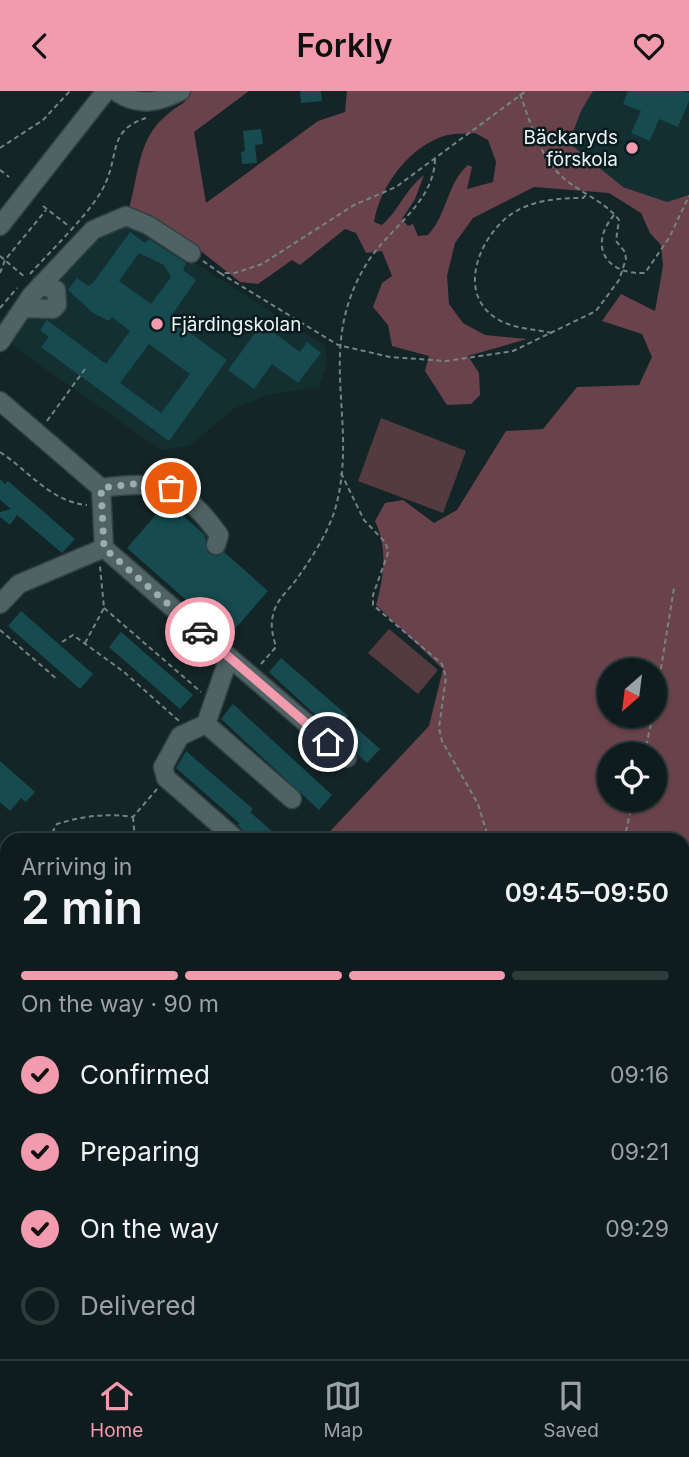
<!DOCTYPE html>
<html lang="en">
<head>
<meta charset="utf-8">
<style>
  body { margin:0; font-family:Inter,sans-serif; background:#182526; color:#f1f3f6; height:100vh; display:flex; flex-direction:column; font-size:26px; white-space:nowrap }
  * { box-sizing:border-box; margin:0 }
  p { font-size:23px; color:#9ba1a4 }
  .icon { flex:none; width:38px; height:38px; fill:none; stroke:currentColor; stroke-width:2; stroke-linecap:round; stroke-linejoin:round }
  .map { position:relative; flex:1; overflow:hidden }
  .drawer { position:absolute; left:0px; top:742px; width:690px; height:527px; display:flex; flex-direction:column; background:#0f1c1d; border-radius:21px 21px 0 0; box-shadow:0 2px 5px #0004,0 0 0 2px #2f3a3b }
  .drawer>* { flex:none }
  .needle { width:46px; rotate:208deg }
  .fabs { position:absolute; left:597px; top:567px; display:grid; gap:14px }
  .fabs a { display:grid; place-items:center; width:70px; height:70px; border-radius:50%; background:#0f1c1d; box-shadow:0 2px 5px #0004,0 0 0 2px #2f3a3b; font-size:35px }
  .pin { position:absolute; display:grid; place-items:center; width:60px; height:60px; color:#fff; margin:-30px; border:4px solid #fff; border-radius:50%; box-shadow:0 2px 7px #0007 }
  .courier { position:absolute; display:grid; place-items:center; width:70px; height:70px; margin:-35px; border:5px solid #f29aae; border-radius:50%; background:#fff; color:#222; box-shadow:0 2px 9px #0007 }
  .head em { font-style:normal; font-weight:600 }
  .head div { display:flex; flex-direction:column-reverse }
  .head { display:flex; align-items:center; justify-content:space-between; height:119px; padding:0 21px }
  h1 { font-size:46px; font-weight:600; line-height:52px }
  .bar { display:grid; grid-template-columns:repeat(4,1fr); gap:10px 7px; align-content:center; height:84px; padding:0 21px }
  .bar i { height:9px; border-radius:5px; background:#2f3a3b }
  .bar .selected { background:#f29aae }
  .bar p { grid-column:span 4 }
  ol { padding:0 21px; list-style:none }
  li { display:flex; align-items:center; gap:21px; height:77px }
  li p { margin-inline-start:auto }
  li .icon { padding:7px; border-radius:50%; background:#f29aae; color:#111; stroke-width:4 }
  li:last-child { color:#9ba1a4 }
  li i { width:38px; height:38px; border:4px solid #2f3a3b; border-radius:50% }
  header { display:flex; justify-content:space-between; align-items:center; height:91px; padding:0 21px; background:#f29aae; color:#111; font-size:32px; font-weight:600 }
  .tab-bar { display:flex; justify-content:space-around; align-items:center; height:98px; border-top:2px solid #2f3a3b; background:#0f1c1d; font-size:19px; color:#9ba1a4 }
  .tab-bar a { display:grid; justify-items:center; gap:4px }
  .tab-bar .selected { color:#f29aae }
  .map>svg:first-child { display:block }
  .built { fill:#142f32 }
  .green { fill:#543b40 }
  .forest { fill:#69424b; fill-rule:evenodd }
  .building { fill:#164b50; fill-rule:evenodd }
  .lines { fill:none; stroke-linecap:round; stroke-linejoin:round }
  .minor-casing { stroke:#344143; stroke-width:21 }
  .path { stroke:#758385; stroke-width:2; stroke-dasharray:5 3.5; stroke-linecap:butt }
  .minor { stroke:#4f6264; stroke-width:18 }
  .done { stroke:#9facae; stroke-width:7; stroke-dasharray:0 12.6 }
  .route { stroke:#f29aae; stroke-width:9 }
  .poi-dot { fill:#f29aae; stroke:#0a1b1d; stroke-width:2.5 }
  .labels { text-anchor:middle; stroke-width:5; stroke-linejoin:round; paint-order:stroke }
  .poi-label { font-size:19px; fill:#eaf4f6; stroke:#0a1b1d; text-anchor:end }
</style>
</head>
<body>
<header><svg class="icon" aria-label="back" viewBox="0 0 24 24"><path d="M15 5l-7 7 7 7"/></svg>Forkly<svg class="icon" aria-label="heart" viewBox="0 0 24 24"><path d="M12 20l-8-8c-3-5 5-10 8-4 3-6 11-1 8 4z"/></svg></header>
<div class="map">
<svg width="689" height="1268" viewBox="0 0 689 1268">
  <rect width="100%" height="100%" fill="#142527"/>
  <!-- built -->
  <g class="built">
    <polygon points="593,0 689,0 689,104 667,111 623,96 569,52 581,20"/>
    <polygon points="134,133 325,255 327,271 319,296 268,304 235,317 189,355 161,359 10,253 62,182 83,160 116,137"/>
    <polygon points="689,811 689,979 682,976 682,815"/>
  </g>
  <!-- green -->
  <g class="green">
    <polygon points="381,327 466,360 443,422 358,390"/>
    <polygon points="389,538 438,579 418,603 368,562"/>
  </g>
  <!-- forest -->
  <g class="forest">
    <path d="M182 0H249L194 41 206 112 318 30 345 21 347 0H593L581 20 569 52 623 96 667 111 689 104V811L683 815 682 749H322L429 635 443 578 376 514C384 485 388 458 375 430L385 412 403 409 434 432 457 419 506 340 543 338 577 296 639 294 652 266 642 243 602 230 621 203 655 220 663 175 661 154 650 142 641 122 609 102 534 96 473 127 455 152 447 185 449 213 463 232 485 244 527 248 468 265 479 282 480 304 471 313 447 314 425 280 429 265 392 255 388 234 373 216 382 192 392 185 382 160 366 162 356 142 345 138 300 174 292 169 258 193 240 191 178 142 129 118C142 70 137 39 185 11ZM475 42 488 49 496 71 493 91 467 98 472 76 468 74C447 92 447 124 428 144L418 145 413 133 408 135 402 128 415 108 424 84C404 100 400 118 382 134L374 131C380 95 410 54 447 44 456 42 466 43 475 42ZM609 579H654V625H609ZM609 663H654V709H609Z"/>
    <polygon points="0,902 7,904 7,1262 682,1262 683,976 689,979 689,1268 0,1268"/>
  </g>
  <!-- building -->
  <g class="building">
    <polygon points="300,0 321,0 322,10 301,12"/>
    <polygon points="628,0 683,0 689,2 689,10 678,36 659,28 650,50 631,42 641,20 623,13"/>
    <polygon points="261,38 263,53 255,54 257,72 242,73 241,61 245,60 243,40"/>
    <path d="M130 141 145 152 149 148 186 172 183 179 196 189 170 227 227 269 169 350 41 256 49 246 40 239 47 229 106 273 130 240 112 226 109 230 93 222 68 199 77 187 88 195 93 192ZM139 162 164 174 171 186 151 213 119 190ZM149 253 190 283 161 322 120 292Z"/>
    <polygon points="262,233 300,261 307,251 321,262 298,292 272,273 254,298 228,279"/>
    <polygon points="0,388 5,393 8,390 75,448 62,462 17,424 10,434 0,426 0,421 11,418 0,409"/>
    <polygon points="167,411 205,444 208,462 218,465 224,461 268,500 228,546 127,457"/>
    <polygon points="21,520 93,583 80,598 8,535"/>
    <polygon points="121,541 193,604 180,618 109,556"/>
    <polygon points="281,567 348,625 346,628 380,658 367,672 269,581"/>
    <polygon points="233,613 332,704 319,719 221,628"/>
    <polygon points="186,660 253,718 250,721 282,749 253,749 247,744 238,734 239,732 176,677"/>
    <polygon points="0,670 35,701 26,711 21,707 10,720 0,711"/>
  </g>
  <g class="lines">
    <defs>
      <g id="minor">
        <path d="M118 2C140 16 159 11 181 0"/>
        <polyline points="0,135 106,0"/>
        <polyline points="23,217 53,218 57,214 56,199 41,194"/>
        <polyline points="0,251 31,205 93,139 126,125 148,134 191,162"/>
        <polyline points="0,310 101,397 104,457 229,566 206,633 180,645 163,676 166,687 237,749"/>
        <path d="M101 397C160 389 184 395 219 444L216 454"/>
        <polyline points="0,513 19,493 104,457"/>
        <polyline points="229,566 347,667"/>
        <polyline points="206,633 292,708"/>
        <polyline points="0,846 7,844"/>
      </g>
    </defs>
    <!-- minor casing -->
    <use href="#minor" class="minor-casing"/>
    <!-- path -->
    <g class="path">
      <polyline points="0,57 43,29 70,0"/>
      <polyline points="0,79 9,86"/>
      <polyline points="43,115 70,136"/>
      <path d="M614 124C588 155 606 184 645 182L669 147 689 105"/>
      <polyline points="0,165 26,187"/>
      <polyline points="203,170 220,182 235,182 262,173 354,114 396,96 526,0"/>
      <polyline points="0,182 5,169 46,119"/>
      <path d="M220 182 338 254 390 266 446 270 513 260 596 220 619 189 626 168 625 161 616 150 619 129C607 113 588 105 571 93 541 72 532 36 520 3"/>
      <path d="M30 183C51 159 95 118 106 91 119 61 109 39 146 27"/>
      <polyline points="0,217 17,197"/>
      <path d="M552 242C534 238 515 238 499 229 455 204 479 147 510 124 531 109 558 107 583 107L586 104"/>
      <polyline points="47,330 85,278"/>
      <path d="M0 361C29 380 51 411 87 414"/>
      <polyline points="341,382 364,429 386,452 388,462 373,504 373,514 442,573 446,586 439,637 442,650 478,713 489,749"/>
      <polyline points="104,517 201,601"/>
      <polyline points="0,539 58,589"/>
      <polyline points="62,551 73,544 124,581 179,630"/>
      <polyline points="85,552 104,517 100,475"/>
      <path d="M261 573 276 556C273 545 270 535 273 524 276 509 287 501 296 489 311 468 329 441 336 415 359 328 314 258 367 172 389 137 434 112 435 68"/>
      <polyline points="654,620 674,497"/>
      <polyline points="644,663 653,625"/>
      <polyline points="133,726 135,749"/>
      <path d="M48 749 57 733C82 725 107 722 133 726L157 698"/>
      <polyline points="624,749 633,709"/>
      <polyline points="0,760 7,766"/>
      <polyline points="0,828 7,822"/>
      <polyline points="0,864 7,866"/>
      <polyline points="682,971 689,974"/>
      <polyline points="682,989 689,989"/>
      <polyline points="141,1268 143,1262"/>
    </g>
    <!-- minor -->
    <use href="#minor" class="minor"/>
  </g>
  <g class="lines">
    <!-- done -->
    <polyline class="done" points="171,397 133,393 101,397 104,457 200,541"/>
    <!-- route -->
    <polyline class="route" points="200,541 328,651"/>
  </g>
  <!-- markers -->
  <g class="poi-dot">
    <circle cx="632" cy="57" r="7"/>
    <circle cx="157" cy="233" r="7"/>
  </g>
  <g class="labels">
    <!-- poi labels -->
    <g class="poi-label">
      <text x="618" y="53">Bäckaryds<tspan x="618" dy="22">förskola</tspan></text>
      <text x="171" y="240" text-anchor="start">Fjärdingskolan</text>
    </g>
  </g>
</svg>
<div class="fabs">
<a><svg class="needle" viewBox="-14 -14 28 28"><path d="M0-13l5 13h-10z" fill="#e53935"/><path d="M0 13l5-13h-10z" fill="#9ba1a4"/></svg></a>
<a><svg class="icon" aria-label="locate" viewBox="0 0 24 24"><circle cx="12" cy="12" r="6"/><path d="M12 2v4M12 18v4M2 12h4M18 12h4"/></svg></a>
</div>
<div class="pin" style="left:171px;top:397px;background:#ea580c"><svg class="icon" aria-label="bag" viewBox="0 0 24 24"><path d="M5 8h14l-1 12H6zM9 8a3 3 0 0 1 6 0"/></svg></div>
<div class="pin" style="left:328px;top:651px;background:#1f2937"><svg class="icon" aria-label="home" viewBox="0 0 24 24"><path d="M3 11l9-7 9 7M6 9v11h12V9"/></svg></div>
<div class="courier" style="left:200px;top:541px"><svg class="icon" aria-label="car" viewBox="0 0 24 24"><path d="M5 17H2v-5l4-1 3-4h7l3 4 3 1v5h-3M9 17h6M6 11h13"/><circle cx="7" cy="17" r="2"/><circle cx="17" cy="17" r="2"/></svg></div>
<section class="drawer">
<div class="head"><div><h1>2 min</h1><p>Arriving in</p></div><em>09:45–09:50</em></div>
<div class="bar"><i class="selected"></i><i class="selected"></i><i class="selected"></i><i></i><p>On the way · 90 m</p></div>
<ol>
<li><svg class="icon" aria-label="check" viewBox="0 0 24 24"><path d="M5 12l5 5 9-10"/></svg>Confirmed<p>09:16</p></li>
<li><svg class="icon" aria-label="check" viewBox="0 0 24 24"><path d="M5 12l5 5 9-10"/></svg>Preparing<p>09:21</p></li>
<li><svg class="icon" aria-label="check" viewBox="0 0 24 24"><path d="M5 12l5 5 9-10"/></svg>On the way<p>09:29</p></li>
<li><i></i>Delivered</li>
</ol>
</section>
</div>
<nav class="tab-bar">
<a class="selected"><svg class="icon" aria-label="home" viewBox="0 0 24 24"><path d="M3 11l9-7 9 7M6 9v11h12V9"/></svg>Home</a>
<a><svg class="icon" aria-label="map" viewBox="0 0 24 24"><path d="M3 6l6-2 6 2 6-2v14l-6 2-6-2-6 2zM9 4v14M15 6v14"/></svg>Map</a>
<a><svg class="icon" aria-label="saved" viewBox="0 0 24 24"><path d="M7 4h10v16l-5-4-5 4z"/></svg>Saved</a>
</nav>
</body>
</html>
